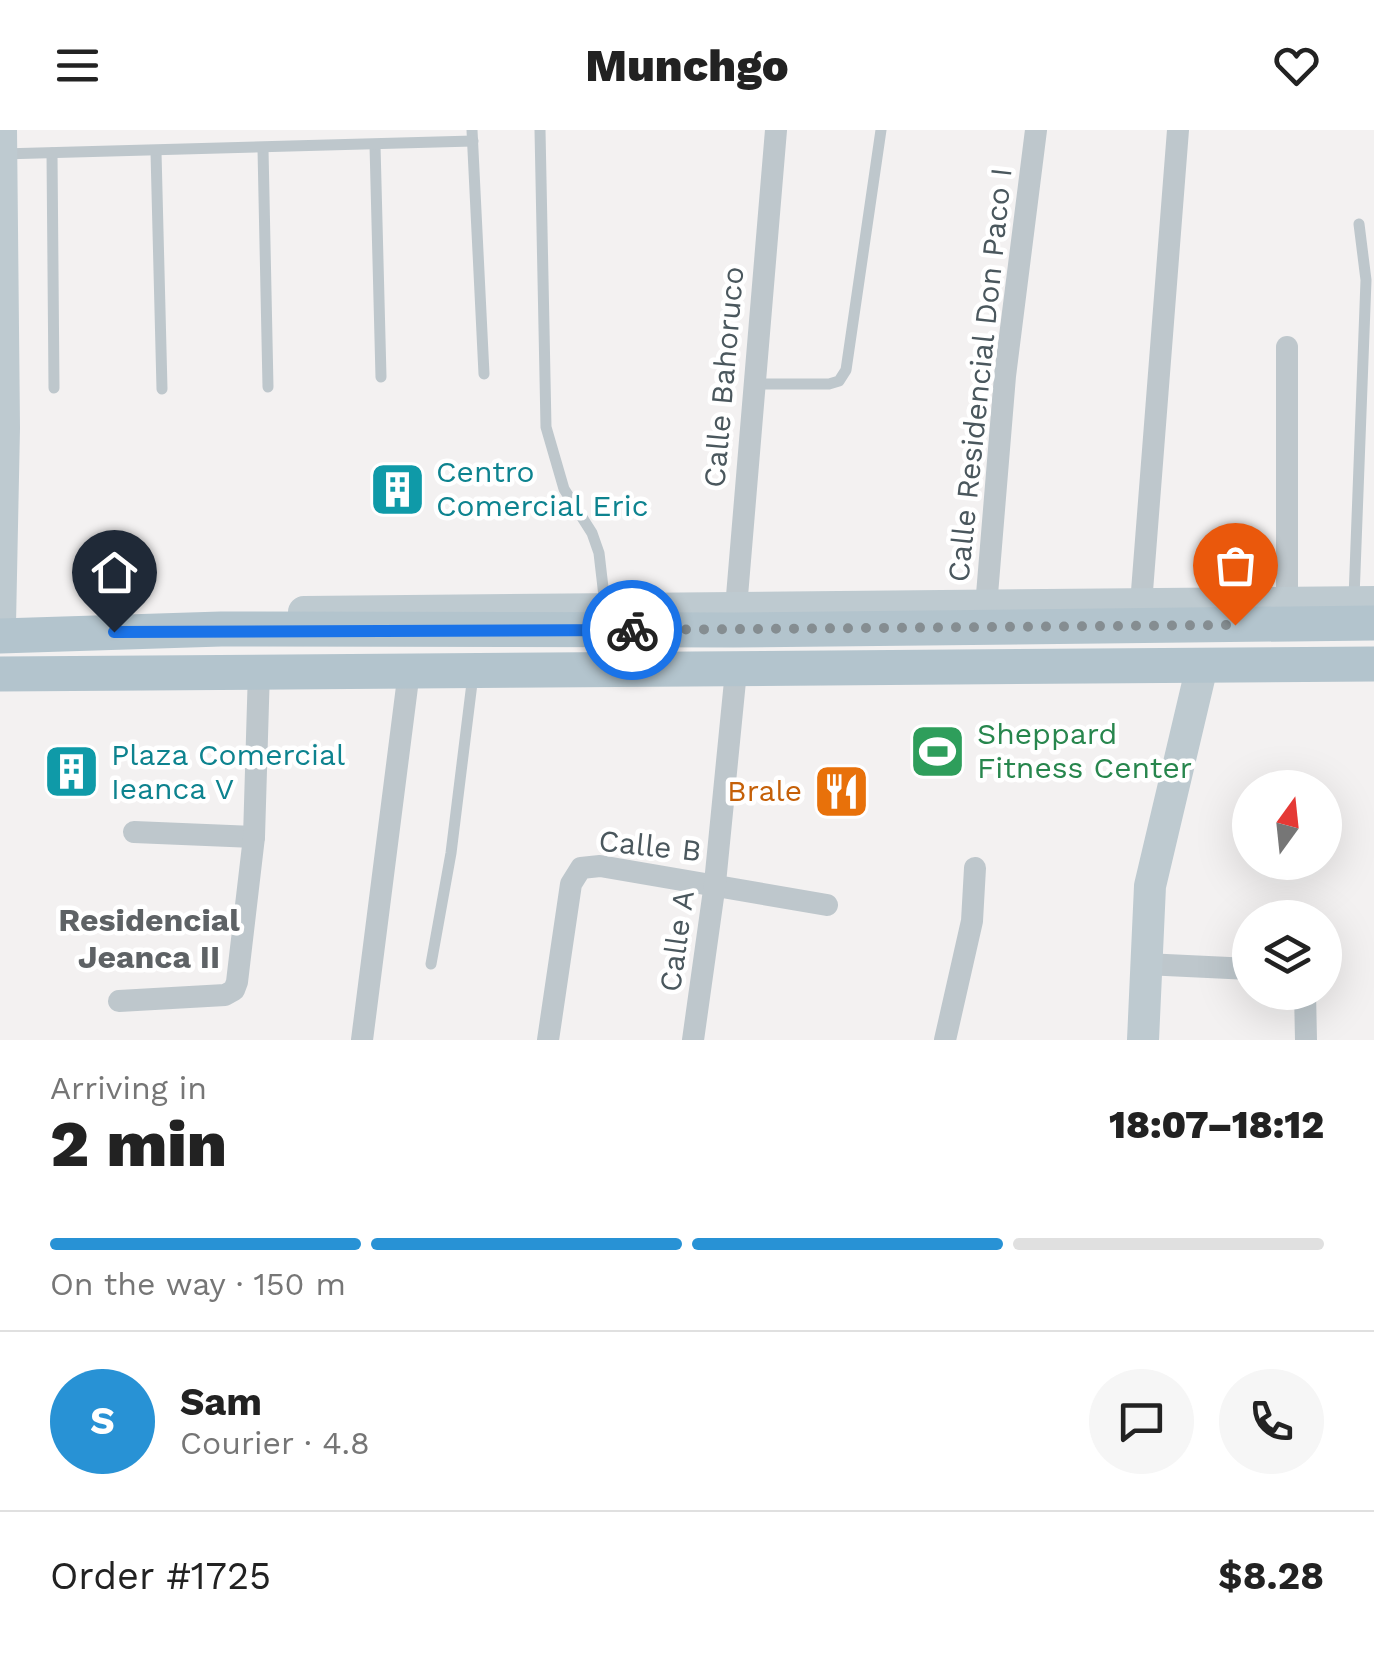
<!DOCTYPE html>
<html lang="en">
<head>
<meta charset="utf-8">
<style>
  body { margin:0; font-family:"Work Sans",sans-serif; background:#f6f6f6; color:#222; height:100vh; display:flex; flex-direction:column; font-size:38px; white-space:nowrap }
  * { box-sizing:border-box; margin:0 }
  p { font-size:32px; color:#767676 }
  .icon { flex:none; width:55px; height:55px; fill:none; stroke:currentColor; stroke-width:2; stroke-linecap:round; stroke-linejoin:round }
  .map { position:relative; height:910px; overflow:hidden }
  .sheet { display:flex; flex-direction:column; background:#fff; flex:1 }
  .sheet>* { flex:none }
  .needle { width:65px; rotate:15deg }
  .controls { position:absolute; left:1232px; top:640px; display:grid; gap:20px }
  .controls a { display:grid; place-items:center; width:110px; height:110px; border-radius:50%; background:#fff; box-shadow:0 10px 40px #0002; font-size:50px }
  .pin { position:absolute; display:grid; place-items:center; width:85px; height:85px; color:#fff; margin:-102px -42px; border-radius:50% 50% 50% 0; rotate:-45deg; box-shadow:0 0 10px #0007 }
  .pin .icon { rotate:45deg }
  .courier { position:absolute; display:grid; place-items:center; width:100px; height:100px; margin:-50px; border:8px solid #1a73e8; border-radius:50%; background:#fff; color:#222; box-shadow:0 2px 12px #0007 }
  .head em { font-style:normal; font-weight:800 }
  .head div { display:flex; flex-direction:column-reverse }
  .head { display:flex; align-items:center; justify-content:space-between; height:170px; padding:0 50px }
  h1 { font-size:65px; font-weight:800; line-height:75px }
  .bar { display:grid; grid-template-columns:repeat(4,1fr); gap:15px 10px; align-content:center; height:120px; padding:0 50px }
  .bar i { height:12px; border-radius:8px; background:#e0e0e0 }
  .bar .active { background:#2892d5 }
  .bar p { grid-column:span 4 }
  .line { display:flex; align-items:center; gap:25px; padding:0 50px; border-top:2px solid #e0e0e0 }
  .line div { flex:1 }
  .round { display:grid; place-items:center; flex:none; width:105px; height:105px; border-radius:52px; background:#f6f6f6 }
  header { display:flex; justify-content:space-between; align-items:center; height:130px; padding:0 50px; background:#fff; font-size:45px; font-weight:800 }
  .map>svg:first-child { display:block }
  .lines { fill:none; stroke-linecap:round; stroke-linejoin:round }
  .lane { stroke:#bec7cc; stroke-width:11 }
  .street { stroke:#bec7cc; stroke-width:22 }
  .secondary { stroke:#becad0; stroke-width:32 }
  .primary { stroke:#b3c4cd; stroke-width:35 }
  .done { stroke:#858d91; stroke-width:10; stroke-dasharray:0 18 }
  .route { stroke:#1a73e8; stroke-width:12 }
  .labels { text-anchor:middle; stroke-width:9; stroke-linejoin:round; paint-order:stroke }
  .street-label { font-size:30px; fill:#4a575d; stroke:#fff }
  .culture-label { font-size:30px; fill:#0d838f; stroke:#fff; text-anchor:start }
  .leisure-label { font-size:30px; fill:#27864d; stroke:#fff; text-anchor:start }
  .food-label { font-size:30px; fill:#c56008; stroke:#fff; text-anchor:end }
  .neighbourhood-label { font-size:32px; font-weight:bold; fill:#5e6265; stroke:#fff }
</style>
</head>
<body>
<header><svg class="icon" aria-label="menu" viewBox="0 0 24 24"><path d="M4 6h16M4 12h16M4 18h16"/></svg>Munchgo<svg class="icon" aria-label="heart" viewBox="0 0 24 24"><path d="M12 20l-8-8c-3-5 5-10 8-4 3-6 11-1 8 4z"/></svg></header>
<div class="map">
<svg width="1374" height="910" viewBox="0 0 1374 910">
  <rect width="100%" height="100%" fill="#f3f1f1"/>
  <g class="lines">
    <!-- lane -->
    <g class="lane">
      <polyline points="472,0 484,244"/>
      <polyline points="540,0 546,297 564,359 592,403 599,423 605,475"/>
      <polyline points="375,15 381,247"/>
      <polyline points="263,19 268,257"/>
      <polyline points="156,22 162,259"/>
      <polyline points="52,23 54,258"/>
      <polyline points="2,24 473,11"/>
      <polyline points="753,254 829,254 839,251 846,240 881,0"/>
      <polyline points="1354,468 1366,150 1359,94"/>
      <polyline points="431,834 451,723 473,545"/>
    </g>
    <!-- street -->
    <g class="street">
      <polyline points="1287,473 1287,217"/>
      <polyline points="1141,474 1178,0"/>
      <polyline points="985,489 1005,246 1036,0"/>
      <polyline points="735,490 776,0"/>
      <polyline points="134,702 254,707"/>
      <polyline points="1145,834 1250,839"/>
      <polyline points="1305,862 1306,910"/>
      <polyline points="119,871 225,865 234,860 237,852 254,707 259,540"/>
      <polyline points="362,910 409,541"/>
      <polyline points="548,910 571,754 581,738 600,736 827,775"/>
      <polyline points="693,910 715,753 736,541"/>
      <polyline points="945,910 972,791 975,738"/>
    </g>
    <!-- secondary -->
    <g class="secondary">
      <polyline points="304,482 1374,472"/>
      <polyline points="0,494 4,298 1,0"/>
      <polyline points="1143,910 1150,756 1202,536"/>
    </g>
    <!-- primary -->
    <g class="primary">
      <polyline points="0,506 221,499 734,500 1374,493"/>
      <polyline points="0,544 1374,534"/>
    </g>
  </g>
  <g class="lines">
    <!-- done -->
    <polyline class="done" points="632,500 1235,495"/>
    <!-- route -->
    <polyline class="route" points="114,502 632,500"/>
  </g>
  <!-- icons -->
  <defs>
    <symbol id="building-square" viewBox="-11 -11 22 22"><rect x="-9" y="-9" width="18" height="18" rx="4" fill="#0f9aa8" stroke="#fff"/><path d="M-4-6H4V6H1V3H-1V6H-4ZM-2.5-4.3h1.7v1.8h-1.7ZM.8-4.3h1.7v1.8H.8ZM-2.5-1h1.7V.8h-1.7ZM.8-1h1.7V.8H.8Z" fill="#fff"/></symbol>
    <symbol id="stadium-square" viewBox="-11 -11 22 22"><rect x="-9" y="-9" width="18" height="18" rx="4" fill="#2e9e5b" stroke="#fff"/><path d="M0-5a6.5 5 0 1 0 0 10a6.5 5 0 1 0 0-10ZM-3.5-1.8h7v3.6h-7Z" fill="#fff"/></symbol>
    <symbol id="restaurant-square" viewBox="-11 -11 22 22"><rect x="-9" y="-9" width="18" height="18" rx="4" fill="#e8710a" stroke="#fff"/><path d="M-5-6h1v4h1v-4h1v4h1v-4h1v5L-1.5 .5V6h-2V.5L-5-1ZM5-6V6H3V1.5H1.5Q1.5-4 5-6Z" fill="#fff"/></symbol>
  </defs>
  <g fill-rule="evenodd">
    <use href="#building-square" x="366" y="328" width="63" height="63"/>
    <use href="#stadium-square" x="906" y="590" width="63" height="63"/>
    <use href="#building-square" x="40" y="610" width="63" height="63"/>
    <use href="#restaurant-square" x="810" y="630" width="63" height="63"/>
  </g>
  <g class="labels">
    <!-- street labels -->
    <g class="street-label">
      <text transform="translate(980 245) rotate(-84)" y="10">Calle Residencial Don Paco I</text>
      <text transform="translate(724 247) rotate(-85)" y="10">Calle Bahoruco</text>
      <text transform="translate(650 716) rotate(6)" y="10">Calle B</text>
      <text transform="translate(677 811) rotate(-82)" y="10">Calle A</text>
    </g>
    <!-- culture labels -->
    <g class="culture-label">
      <text x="436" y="352">Centro<tspan x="436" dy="34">Comercial Eric</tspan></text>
      <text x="111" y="635">Plaza Comercial<tspan x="111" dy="34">Ieanca V</tspan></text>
    </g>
    <!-- leisure labels -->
    <g class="leisure-label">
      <text x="977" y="614">Sheppard<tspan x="977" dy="34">Fitness Center</tspan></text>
    </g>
    <!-- food labels -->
    <g class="food-label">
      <text x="802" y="671">Brale</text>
    </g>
    <!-- neighbourhood labels -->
    <g class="neighbourhood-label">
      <text x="149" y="801">Residencial<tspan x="149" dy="37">Jeanca II</tspan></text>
    </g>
  </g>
</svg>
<div class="controls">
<a><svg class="needle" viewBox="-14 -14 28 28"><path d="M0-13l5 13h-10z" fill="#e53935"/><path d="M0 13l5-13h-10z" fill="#767676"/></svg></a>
<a><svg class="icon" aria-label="layers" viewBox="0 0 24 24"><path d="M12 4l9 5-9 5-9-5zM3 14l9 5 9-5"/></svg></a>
</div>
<div class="pin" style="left:1235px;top:495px;background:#ea580c"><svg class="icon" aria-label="bag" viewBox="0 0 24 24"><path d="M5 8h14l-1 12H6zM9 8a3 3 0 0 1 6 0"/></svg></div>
<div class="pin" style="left:114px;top:502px;background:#1f2937"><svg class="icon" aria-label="home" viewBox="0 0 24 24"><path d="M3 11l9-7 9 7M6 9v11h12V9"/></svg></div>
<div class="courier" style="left:632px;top:500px"><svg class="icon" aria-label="bike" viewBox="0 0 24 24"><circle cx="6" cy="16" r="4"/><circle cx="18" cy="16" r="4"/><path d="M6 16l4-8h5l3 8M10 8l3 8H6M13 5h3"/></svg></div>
</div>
<section class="sheet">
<div class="head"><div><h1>2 min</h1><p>Arriving in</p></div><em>18:07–18:12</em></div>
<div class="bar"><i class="active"></i><i class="active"></i><i class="active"></i><i></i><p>On the way · 150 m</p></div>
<div class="line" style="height:180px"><b class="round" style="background:#2892d5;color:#fff">S</b><div><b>Sam</b><p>Courier · 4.8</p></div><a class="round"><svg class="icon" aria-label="chat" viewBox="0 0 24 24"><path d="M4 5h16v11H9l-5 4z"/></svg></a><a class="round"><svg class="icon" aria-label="phone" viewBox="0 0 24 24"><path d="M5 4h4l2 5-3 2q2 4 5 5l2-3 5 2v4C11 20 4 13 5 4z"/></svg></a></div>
<div class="line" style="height:130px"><div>Order #1725</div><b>$8.28</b></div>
</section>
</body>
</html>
